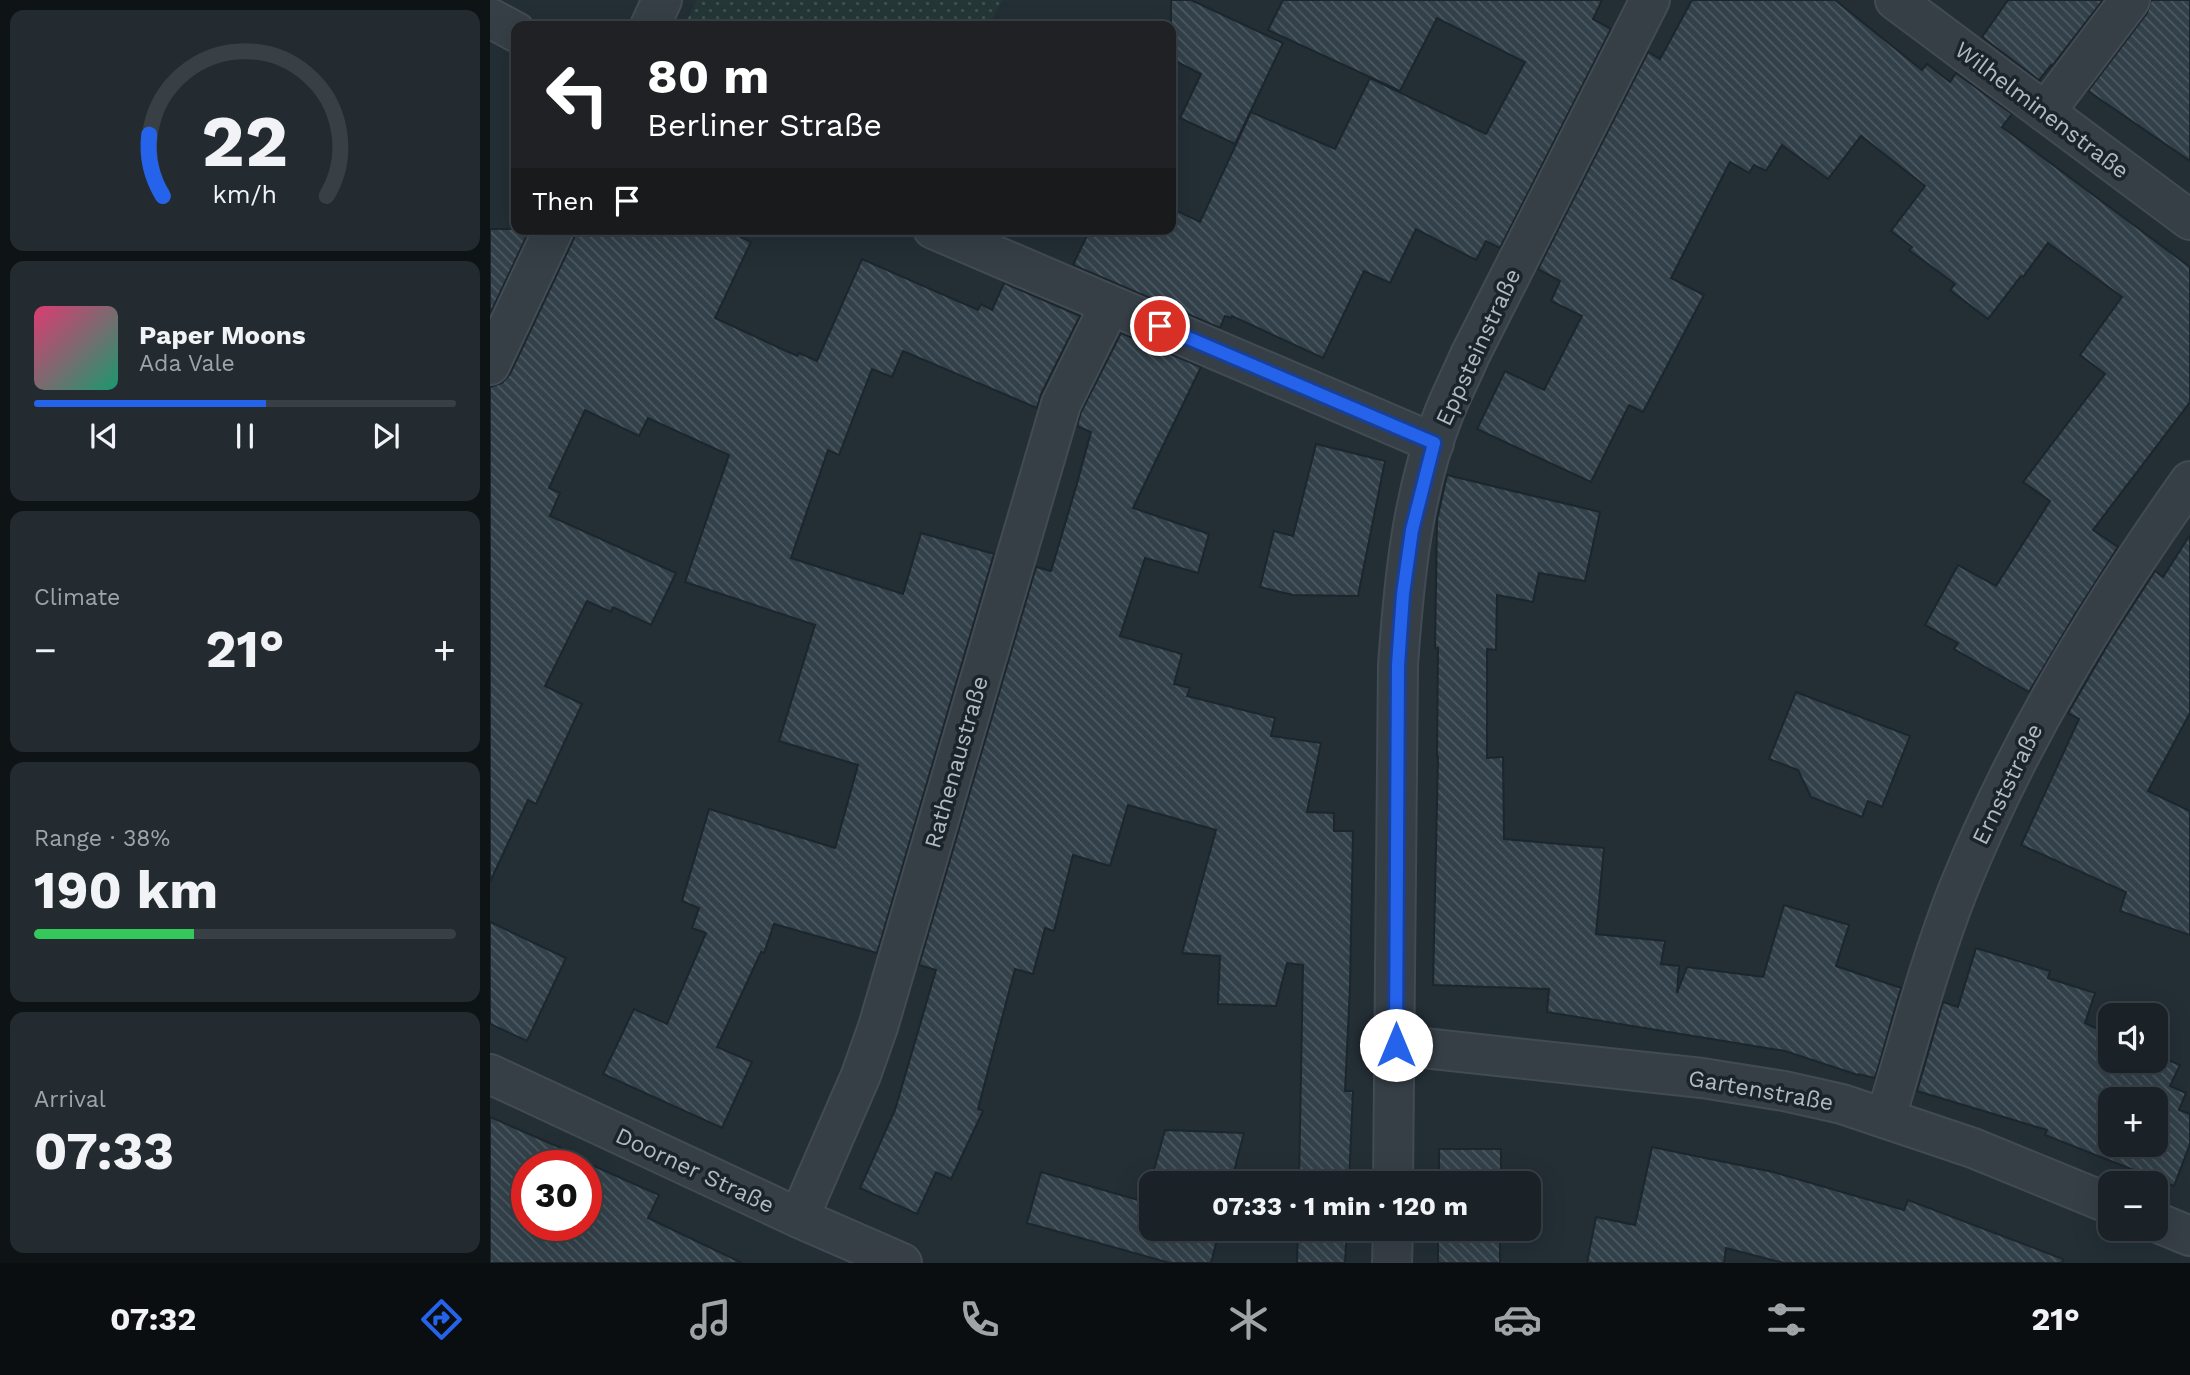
<!DOCTYPE html>
<meta charset="utf-8">
<style>
:root{--surface:#1a2228;--page:#232a30;--text:#f1f3f6;--muted:#9fa4a8;--line:#383f45;--accent:#2563eb}
body{margin:0;font-family:"Work Sans",sans-serif;background:var(--page);color:var(--text);height:100vh;display:flex;flex-direction:column;font-size:26px;white-space:nowrap}
*{box-sizing:border-box;margin:0}
p{font-size:23px;color:var(--muted)}
.icon{flex:none;width:38px;height:38px;fill:none;stroke:currentColor;stroke-width:2;stroke-linecap:round;stroke-linejoin:round}
.map{position:relative;flex:1;overflow:hidden}
.panel{display:flex;flex-direction:column;gap:10px;padding:10px;background:#0e1316;width:490px}
.panel>*{flex:none}
.hud{position:absolute;left:21px;top:21px;width:665px;height:214px;border-radius:14px;box-shadow:0 7px 28px #0002,0 0 0 2px var(--line);background:#202124;color:#fff;overflow:hidden}
.tools{position:absolute;left:1608px;top:1003px;display:grid;gap:14px}
.tools a{display:grid;place-items:center;width:70px;height:70px;border-radius:14px;background:var(--surface);box-shadow:0 7px 28px #0002,0 0 0 2px var(--line);font-size:35px}
.speed{position:absolute;left:21px;top:1150px;display:flex;gap:14px;font-size:35px;font-weight:700;text-align:center}
.speed>*{display:grid;place-content:center;width:91px;height:91px;border-radius:50%;background:var(--surface);box-shadow:0 7px 28px #0002,0 0 0 2px var(--line);line-height:1}
.speed .limit{border:10px solid #d22;background:#fff;color:#111}
.pin{position:absolute;display:grid;place-items:center;width:60px;height:60px;color:#fff;margin:-30px;border:4px solid #fff;border-radius:50%;box-shadow:0 2px 7px #0007}
.me{position:absolute;width:77px;margin:-38px;rotate:0deg;stroke-linejoin:round;filter:drop-shadow(0 0 5px #0008)}
.turn{display:flex;align-items:center;gap:24px;height:147px;padding:0 21px;font-size:32px}
.turn .icon{width:91px;height:91px;stroke-width:2.5}
.turn b{display:block;font-size:49px;line-height:60px}
.then{display:flex;align-items:center;height:66px;padding:0 21px;background:#0003;gap:14px;font-size:26px}
.big{font-size:52px;font-weight:700;line-height:1.1}
.panel .card{flex:1;display:flex;flex-direction:column;justify-content:center;gap:10px;min-width:0;padding:0 24px;border-radius:14px;background:var(--page)}
.panel .dial{align-items:center;gap:0}
.dial svg{height:182px;overflow:visible;fill:none;stroke:var(--line);stroke-width:7;stroke-linecap:round;text-anchor:middle}
.dial text{fill:var(--text);stroke:none}
.song{display:flex;align-items:center;gap:21px}
.cover{width:84px;height:84px;border-radius:10px;background:linear-gradient(135deg,hsl(340 70% 55%),hsl(160 70% 35%))}
.played{height:7px;border-radius:4px;background:linear-gradient(90deg,var(--accent) 55%,var(--line) 55%)}
.keys{display:flex;justify-content:space-around;direction:ltr}
.heat{display:flex;justify-content:space-between;align-items:center;font-size:38px;direction:ltr}
.charge{height:10px;border-radius:5px;background:linear-gradient(90deg,#34c759 38%,var(--line) 0)}
.trip{position:absolute;left:649px;top:1171px;width:402px;height:70px;border-radius:14px;background:var(--surface);box-shadow:0 7px 28px #0002,0 0 0 2px var(--line);font-weight:700;line-height:70px;text-align:center}
.tabs{display:flex;height:112px;justify-content:space-around;align-items:center;background:#0a0e10;color:var(--muted)}
.tabs .icon{width:49px;height:49px}
.tabs .on{color:var(--accent)}
.tabs b{font-size:32px;color:var(--text)}
main{display:flex;flex:1;min-height:0}
.map>svg:first-child{display:block}
</style>
<main>
<section class="panel">
<div class="card dial"><svg viewBox="0 0 100 80">
<path d="M14 69A42 42 0 1 1 86 69"/>
<path d="M14 69A42 42 0 0 1 8 42" stroke="#2563eb"/>
<text x="50" y="56" font-size="32" font-weight="700">22</text>
<text x="50" y="72" font-size="11">km/h</text>
</svg></div>
<div class="card">
<div class="song"><i class="cover"></i><div><b>Paper Moons</b><p>Ada Vale</p></div></div>
<div class="played"></div>
<div class="keys"><svg class="icon" aria-label="previous" viewBox="0 0 24 24"><path d="M18 5L8 12l10 7zM5 5v14"/></svg><svg class="icon" aria-label="pause" viewBox="0 0 24 24"><path d="M8 5v14M16 5v14"/></svg><svg class="icon" aria-label="next" viewBox="0 0 24 24"><path d="M6 5l10 7-10 7zM19 5v14"/></svg></div>
</div>
<div class="card"><p>Climate</p>
<div class="heat"><a>−</a><b class="big">21°</b><a>+</a></div>
</div>
<div class="card"><p>Range · 38%</p><b class="big">190 km</b><div class="charge"></div></div>
<div class="card"><p>Arrival</p><b class="big">07:33</b></div>
</section>
<div class="map">
<svg width="1700" height="1263" viewBox="0 0 1700 1263">
<defs>
<pattern id="park-dots" width="8" height="8" patternUnits="userSpaceOnUse" patternTransform="scale(1.75)"><rect width="8" height="8" fill="#243736"/><path d="M2 2h.1M6 6h.1" fill="none" stroke="#415251" stroke-width="1.8" stroke-linecap="round"/></pattern>
<pattern id="building-back-hatch" width="6" height="6" patternUnits="userSpaceOnUse" patternTransform="scale(1.75)"><rect width="6" height="6" fill="#324049"/><path d="M-1 5l2 2M0 0l6 6M5-1l2 2" fill="none" stroke="#4d5a62"/></pattern>
</defs>
<rect width="100%" height="100%" fill="#232e35"/>
<path fill="url(#park-dots)" d="M207,0h305l-13,26h-305z"/>
<g fill="url(#building-back-hatch)" stroke="#1d262d" stroke-width="2" fill-rule="evenodd">
<path d="M681,0h20l92,43 -48,101 -55,-26 21,-44 -30,-15z"/>
<path d="M793,0h319l-9,19 18,10 -111,219 -14,-7 -10,19 -60,-31 -26,54 -26,-12 -41,87 -91,-42 -1,2 -6,-2 -5,12 -147,-63 17,-36h81v-21l29,14 51,-110 84,37 35,-71 116,56 39,-72 -88,-44 -37,73 -132,-61z"/>
<path d="M1202,0h143l87,70 5,-6 23,18 6,-9 56,41 -10,13 188,140v135l-97,128 25,17 -44,69 -45,76 -75,-43 4,-6 -33,-18 33,-60 38,21 54,-85 -27,-19 82,-108 -25,-19 42,-58 -74,-54 -25,34 -2,-1 -33,43 -38,-29 5,-6 -46,-34 3,-3 -21,-16 34,-45 -64,-50 -33,43 -46,-34 -16,26 -12,-6 -5,8 -19,-11 -59,116 33,17 -61,117 -14,-7 -38,77 -114,-53 28,-58 39,19 38,-74 -31,-15 9,-20 -22,-12 110,-217 12,7z"/>
<path d="M1518,0h95l-51,66 -1,-1 -12,15 -57,-43z"/>
<path d="M1661,0h39v161l-102,-70 59,-78z"/>
<path d="M0,229h40l-40,85z"/>
<path d="M86,229h149l26,13 -36,76 82,38 2,-3 18,8 45,-102 116,51 3,-6 11,6 12,-27 76,33 -39,78 -4,14 -134,-57 -11,26 -20,-8 -33,86 -11,-5 -37,108 112,36 18,-61 73,21 -117,399 -103,-29 -10,29 -3,-1 -44,95 35,15 -30,66 -119,-54 31,-65 33,15 39,-91 -14,-5 7,-20 -17,-7 27,-92 126,39 23,-83 -79,-24 36,-116 -130,-43 44,-127 -81,-37 -9,18 -54,-26 -36,78 11,5 -10,23 126,57 -25,52 -38,-18 -2,5 -24,-11 -42,85 37,18 -46,100 -8,-4 -38,82v-495l12,-4 8,-9 64,-136z"/>
<path d="M631,333l80,34 -68,141 76,26 -11,39 -53,-15 -25,78 62,18 -8,30 16,4 -3,8 88,22 -4,18 50,7 -14,69 27,1v18h19l-3,156 -5,104h8l-4,92h-50l4,-218 -16,-2 -11,43 -58,-2 2,-48 -38,-3 34,-123 -88,-25 -18,61 -37,-11 -19,76 -9,-3 -12,46 -18,-5 -37,140 5,2 -32,68 -15,-7 -19,42 -57,-26 35,-78 41,-140 -17,-5 117,-398 15,4 25,-84 15,-55 -14,-6 4,-14z"/>
<path d="M826,444l69,17 -27,135 -65,-1 -33,-8 14,-56 19,5z"/>
<path d="M957,475l153,37 -15,69 -46,-8 -6,29 -36,-7 -1,55 -9,-1v109l16,-1 1,82 100,9 -8,86 69,7 -4,23 18,2 -2,27 10,-26 76,10 21,-72 65,20 -13,41 65,22 -26,90 -16,-4 -1,1 -73,-24 -238,-39 2,-23 -116,-4 5,-228h-1l1,-109h-3l2,-128z"/>
<path d="M1700,535v178l-42,78 42,20v124l-70,-24 6,-19 -105,-47 58,-126 -11,-6 43,-74 44,-68 8,6z"/>
<path d="M1306,692l114,44 -28,71 -14,-6 -6,16 -51,-20 -13,-27 -29,-11z"/>
<path d="M0,922l76,36 -39,83 -37,-17z"/>
<path d="M1486,948l74,23 -2,7 47,15 -10,30 25,12v25h46v-5l24,10 -10,21 16,7 -7,17 11,4v30l-16,42 -129,-51 2,-5 -130,-39 26,-89 15,5zM1620,1099h46v45h-46z"/>
<path d="M0,1117l71,31 -1,3 99,44 -11,23 94,45h-252zM37,1166h59v59h-59z"/>
<path d="M675,1130l79,3 -13,50h-79v45h68l-9,35h-41l-143,-40 14,-51 104,30z"/>
<path d="M1162,1147l121,25 131,38 4,-10 155,59 -1,4h-278l-58,-15 -2,15h-137l9,-46 39,8z"/>
<rect x="949" y="1149" width="62" height="34"/>
<path d="M808,1228h49l-2,35h-48z"/>
<rect x="948" y="1228" width="62" height="35"/>
</g>
<g fill="none" stroke-linecap="round" stroke-linejoin="round">
<defs>
<g id="street">
<path d="M1405,0l295,220"/>
<path d="M0,18l26,14"/>
<path d="M160,26l12,-26"/>
<path d="M1555,112l85,-112"/>
<path d="M443,229l501,214"/>
<path d="M0,365l64,-136"/>
<path d="M906,1045l306,33 82,13 58,13 131,44 137,56"/>
<path d="M0,1074l309,144 103,45"/>
<path d="M1396,1117c23,-76 43,-153 72,-227 59,-147 141,-281 232,-409"/>
<path d="M903,1183l5,-518c6,-85 14,-172 46,-252 8,-20 18,-39 26,-58l180,-355"/>
<path d="M309,1218l62,-143 17,-48 183,-623 49,-99"/>
<path d="M1666,1222l34,14"/>
<path d="M902,1263l1,-35"/>
</g>
</defs>
<use href="#street" stroke="#424b53" stroke-width="42"/>
<use href="#street" stroke="#363f46" stroke-width="38"/>
</g>
<g fill="none" stroke-linecap="round" stroke-linejoin="round">
<defs>
<path id="route" d="M670,326l274,117 -22,87 -9,64 -5,71 -2,380"/>
</defs>
<use href="#route" stroke="#184099" stroke-width="18"/>
<use href="#route" stroke="#2563eb" stroke-width="12"/>
</g>
<g text-anchor="middle" stroke-width="7" stroke-linejoin="round" paint-order="stroke">
<g font-size="23" fill="#b0bac3" stroke="#1b242b">
<text transform="translate(1552 110) rotate(37)" y="8">Wilhelminenstraße</text>
<text transform="translate(988 347) rotate(-65)" y="8">Eppsteinstraße</text>
<text transform="translate(466 762) rotate(-74)" y="8">Rathenaustraße</text>
<text transform="translate(1517 784) rotate(-64)" y="8">Ernststraße</text>
<text transform="translate(1271 1090) rotate(10)" y="8">Gartenstraße</text>
<text transform="translate(205 1170) rotate(25)" y="8">Doorner Straße</text>
</g>
</g>
</svg>
<div class="tools">
<a><svg class="icon" aria-label="sound" viewBox="0 0 24 24"><path d="M4 9h4l5-4v14l-5-4H4zM17 9q2 3 0 6"/></svg></a>
<a>+</a>
<a>−</a>
</div>
<div class="speed"><div class="limit">30</div></div>
<div class="pin" style="left:670px;top:326px;background:#d93025"><svg class="icon" aria-label="arrive" viewBox="0 0 24 24"><path d="M6 21V4h12l-3 4 3 4H6"/></svg></div>
<svg class="me" style="left:906px;top:1045px" viewBox="-20 -20 40 40"><circle r="19" fill="#fff"/><path d="M0-13L10 11 0 6-10 11z" fill="#2563eb"/></svg>
<div class="trip">07:33 · 1 min · 120 m</div>
<div class="hud">
<div class="turn"><svg class="icon" aria-label="left" viewBox="0 0 24 24"><path d="M17 20v-9H6M10 6l-5 5 5 5"/></svg><div><b>80 m</b>Berliner Straße</div></div>
<div class="then">Then<svg class="icon" aria-label="arrive" viewBox="0 0 24 24"><path d="M6 21V4h12l-3 4 3 4H6"/></svg></div>
</div>
</div>
</main>
<nav class="tabs">
<b>07:32</b>
<svg class="icon on" aria-label="directions" viewBox="0 0 24 24"><path d="M12 3l9 9-9 9-9-9zM9 14v-3h6M13 9l2 2-2 2"/></svg>
<svg class="icon" aria-label="music" viewBox="0 0 24 24"><path d="M9 18V5l10-2v13"/><circle cx="6" cy="18" r="3"/><circle cx="16" cy="16" r="3"/></svg>
<svg class="icon" aria-label="phone" viewBox="0 0 24 24"><path d="M5 4h4l2 5-3 2q2 4 5 5l2-3 5 2v4C11 20 4 13 5 4z"/></svg>
<svg class="icon" aria-label="climate" viewBox="0 0 24 24"><path d="M12 3v18M4 7l16 10M4 17L20 7"/></svg>
<svg class="icon" aria-label="car" viewBox="0 0 24 24"><path d="M5 17H2v-5l4-1 3-4h7l3 4 3 1v5h-3M9 17h6M6 11h13"/><circle cx="7" cy="17" r="2"/><circle cx="17" cy="17" r="2"/></svg>
<svg class="icon" aria-label="filters" viewBox="0 0 24 24"><path d="M4 7h16M4 17h16"/><circle cx="9" cy="7" r="2"/><circle cx="15" cy="17" r="2"/></svg>
<b>21°</b>
</nav>
